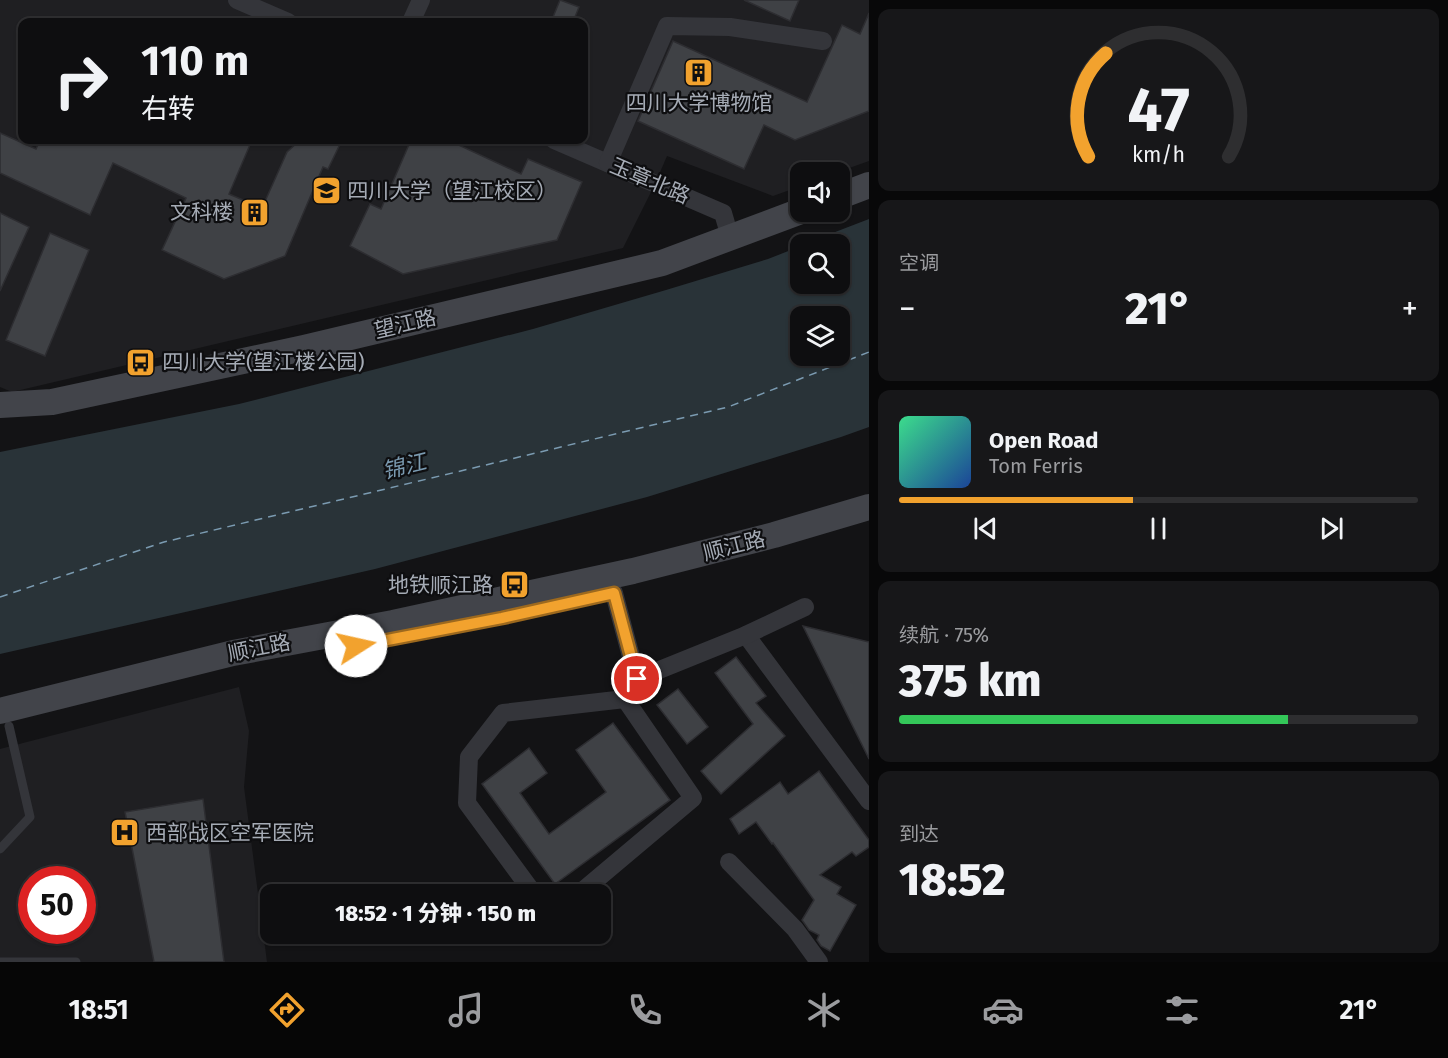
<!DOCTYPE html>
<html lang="zh">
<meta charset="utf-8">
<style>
:root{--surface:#0e0e10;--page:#171719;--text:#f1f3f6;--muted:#9b9c9f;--line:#2e2e30;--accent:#f2a22e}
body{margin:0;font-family:"Fira Sans","Noto Sans SC",sans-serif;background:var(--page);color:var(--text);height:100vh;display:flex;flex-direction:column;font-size:22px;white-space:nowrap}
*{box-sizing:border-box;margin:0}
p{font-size:20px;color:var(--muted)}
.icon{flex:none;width:33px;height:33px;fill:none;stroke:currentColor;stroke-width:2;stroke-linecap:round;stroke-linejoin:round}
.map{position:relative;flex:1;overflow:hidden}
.panel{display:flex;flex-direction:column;gap:9px;padding:9px;background:#080809;width:579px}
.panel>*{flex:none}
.banner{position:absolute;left:18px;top:18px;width:570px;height:126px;border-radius:12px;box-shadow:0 2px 4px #0004,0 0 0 2px var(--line);background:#0e0e10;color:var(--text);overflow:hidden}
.tools{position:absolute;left:790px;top:162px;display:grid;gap:12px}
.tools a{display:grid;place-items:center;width:60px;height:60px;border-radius:12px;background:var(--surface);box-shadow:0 2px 4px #0004,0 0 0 2px var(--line);font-size:30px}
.speed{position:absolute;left:18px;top:866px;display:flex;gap:12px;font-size:30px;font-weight:700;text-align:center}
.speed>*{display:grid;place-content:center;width:78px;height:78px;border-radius:50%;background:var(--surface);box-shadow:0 2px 4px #0004,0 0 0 2px var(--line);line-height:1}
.speed .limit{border:9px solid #d22;background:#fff;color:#111}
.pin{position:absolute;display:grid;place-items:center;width:51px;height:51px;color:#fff;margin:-26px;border:3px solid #fff;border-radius:50%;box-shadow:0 2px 6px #0007}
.me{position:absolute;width:66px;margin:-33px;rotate:80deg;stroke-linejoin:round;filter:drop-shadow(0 0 4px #0008)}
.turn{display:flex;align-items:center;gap:21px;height:126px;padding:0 24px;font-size:27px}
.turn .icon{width:78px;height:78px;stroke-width:2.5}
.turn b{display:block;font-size:42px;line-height:51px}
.big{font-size:45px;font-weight:800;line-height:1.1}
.panel .card{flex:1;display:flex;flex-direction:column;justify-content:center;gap:9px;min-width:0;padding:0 21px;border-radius:12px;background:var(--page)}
.panel .dial{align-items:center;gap:0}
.dial svg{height:156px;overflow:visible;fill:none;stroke:var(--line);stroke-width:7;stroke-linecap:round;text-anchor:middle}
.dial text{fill:var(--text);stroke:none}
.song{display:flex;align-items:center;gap:18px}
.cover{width:72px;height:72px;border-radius:9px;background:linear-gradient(135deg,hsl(150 70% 55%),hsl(220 70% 35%))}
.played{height:6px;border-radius:3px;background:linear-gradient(90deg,var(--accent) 45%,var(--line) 45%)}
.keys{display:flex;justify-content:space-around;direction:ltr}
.heat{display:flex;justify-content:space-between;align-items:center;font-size:33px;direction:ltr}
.charge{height:9px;border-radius:4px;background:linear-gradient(90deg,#34c759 75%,var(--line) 0)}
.trip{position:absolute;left:260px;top:884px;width:351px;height:60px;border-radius:12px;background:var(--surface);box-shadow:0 2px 4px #0004,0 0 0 2px var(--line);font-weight:800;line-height:60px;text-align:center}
.dock{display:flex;height:96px;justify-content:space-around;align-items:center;background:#060606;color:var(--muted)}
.dock .icon{width:42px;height:42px}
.dock .current{color:var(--accent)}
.dock b{font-size:27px;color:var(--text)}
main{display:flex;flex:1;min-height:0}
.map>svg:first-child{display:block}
</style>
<main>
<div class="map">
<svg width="869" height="962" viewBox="0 0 869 962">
<rect width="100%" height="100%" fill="#131315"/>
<g fill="#1f1f22" fill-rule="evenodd">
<path d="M0,0h869v161l-31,11h-37v14l-28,10 -106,-40 -12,28 -32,64 -611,144 -12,-5zM22,22h562v118h-562z"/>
<path d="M239,687l10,44 -5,56 23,175h-267v-213zM32,879h50v51h-50z"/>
</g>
<path fill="#293338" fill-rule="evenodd" d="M869,219v208l-28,10 -194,60 -272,72 -375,85v-202l239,-48 294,-75 133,-39 102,-31 33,-13v38h39v-40h-36zM801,316h39v40h-39z"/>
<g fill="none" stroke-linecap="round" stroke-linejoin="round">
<path stroke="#7b9bb1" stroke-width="1.5" stroke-dasharray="8 6" stroke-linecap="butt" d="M0,597l164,-55 564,-135 141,-55"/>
</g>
<g fill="#3f4145" stroke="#2d2d31" stroke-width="1.5">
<path d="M560,0l19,7 -6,15h-22z"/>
<path d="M744,0h55l-9,21z"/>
<path d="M869,13v98l-74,29 -31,-15 -20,44 -106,-48 35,-80 134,61 35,-77 18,9z"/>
<path d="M0,133l36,16 4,-9h212l-23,54 33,14 25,-56 13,-12h42l-14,29 -5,-2 -38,89 -61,23 -62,-29 24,-52 -73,-35 -23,52 -90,-42z"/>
<path d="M411,140h37l73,34 7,-15 54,23 -25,58 -154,34 -53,-28 20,-42 11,5z"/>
<path d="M0,213l29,14 -29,64z"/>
<path d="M50,233l39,17 -44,106 -39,-16z"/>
<path d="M803,626l66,16v117z"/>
<path d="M736,657l30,39 -10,7 29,33 -64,58 -20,-23 52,-47 -38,-51z"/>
<path d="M678,689l30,38 -21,17 -30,-39z"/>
<path d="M613,723l57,77 -115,84 -73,-100 47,-36 18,25 -27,20 29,41 57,-42 -30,-42z"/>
<path d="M819,771l50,69v7l-13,9 -4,-4 -32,23 21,12 -4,7 19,11 -26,46 -9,-5 -4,-6 2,-5 -10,-5 -7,-10 12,-20 -41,-57 -1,1 -16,-22 -17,12 -9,-15 50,-37 8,12z"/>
<path d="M203,799l21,163h-70l-29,-150z"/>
</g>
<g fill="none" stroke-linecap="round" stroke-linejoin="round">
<g stroke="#34353a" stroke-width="9">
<path d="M0,849l30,-32 -21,-91"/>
<path d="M0,962h76"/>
</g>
<g stroke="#34353a" stroke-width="18">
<path d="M237,0l51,22"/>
<path d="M411,22l10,-22"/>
<path d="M554,140l169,73 7,24"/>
<path d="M608,163l59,-137 63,1 93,14"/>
<path d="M614,593l23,86 -6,9"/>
<path d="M746,635l123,166"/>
<path d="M637,679l109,-44 59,-28"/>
<path d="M729,862l66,67 24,33"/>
<path d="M534,894l-67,-91 2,-46 34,-44 122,-14"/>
<path d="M579,894l114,-96 -68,-99"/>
</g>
<g stroke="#42444a" stroke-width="26">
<path d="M840,196l29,-11"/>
<path d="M0,405l52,-3 252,-54 358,-85 139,-52"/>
<path d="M0,711l233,-58 160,-30 240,-52 141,-36 95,-28"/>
</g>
</g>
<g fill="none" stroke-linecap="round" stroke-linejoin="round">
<defs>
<path id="route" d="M356,646l146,-28 112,-25 23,86"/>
</defs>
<use href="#route" stroke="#9d691e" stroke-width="15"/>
<use href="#route" stroke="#f2a22e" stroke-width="10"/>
</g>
<defs>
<symbol id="building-square" viewBox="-11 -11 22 22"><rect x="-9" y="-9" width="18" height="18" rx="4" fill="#f2a22e" stroke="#0e0e10"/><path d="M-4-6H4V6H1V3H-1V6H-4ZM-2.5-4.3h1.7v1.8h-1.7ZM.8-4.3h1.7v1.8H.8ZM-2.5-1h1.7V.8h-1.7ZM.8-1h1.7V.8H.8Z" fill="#111"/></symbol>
<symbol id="university-square" viewBox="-11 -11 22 22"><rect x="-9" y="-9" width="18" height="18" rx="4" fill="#f2a22e" stroke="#0e0e10"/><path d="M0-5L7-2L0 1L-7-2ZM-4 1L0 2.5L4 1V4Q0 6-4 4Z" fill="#111"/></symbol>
<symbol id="bus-square" viewBox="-11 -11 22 22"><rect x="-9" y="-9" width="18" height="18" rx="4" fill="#f2a22e" stroke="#0e0e10"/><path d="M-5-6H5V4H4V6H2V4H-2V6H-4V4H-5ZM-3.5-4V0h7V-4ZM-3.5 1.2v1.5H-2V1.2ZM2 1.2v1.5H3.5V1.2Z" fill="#111"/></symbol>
<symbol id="hospital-square" viewBox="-11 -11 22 22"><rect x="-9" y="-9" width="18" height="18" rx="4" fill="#f2a22e" stroke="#0e0e10"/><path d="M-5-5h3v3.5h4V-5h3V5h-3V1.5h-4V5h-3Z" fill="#111"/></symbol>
</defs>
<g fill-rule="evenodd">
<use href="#building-square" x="682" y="56" width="33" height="33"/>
<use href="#university-square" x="310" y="174" width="33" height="33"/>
<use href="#building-square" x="238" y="196" width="33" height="33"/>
<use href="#bus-square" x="124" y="346" width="33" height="33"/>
<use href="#bus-square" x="498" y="568" width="33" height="33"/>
<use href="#hospital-square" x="108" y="816" width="33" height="33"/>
</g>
<g text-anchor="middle" stroke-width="4.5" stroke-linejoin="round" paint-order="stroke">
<g font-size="21" fill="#a5abb5" stroke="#0e0e10" text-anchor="start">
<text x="699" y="110" text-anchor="middle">四川大学博物馆</text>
<text x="347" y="198">四川大学（望江校区）</text>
<text x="233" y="219" text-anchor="end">文科楼</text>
<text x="162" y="369">四川大学(望江楼公园)</text>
<text x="493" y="592" text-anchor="end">地铁顺江路</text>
<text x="146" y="840">西部战区空军医院</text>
</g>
<g font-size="21" fill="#a5abb5" stroke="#0e0e10">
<text transform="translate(650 181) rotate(23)" y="7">玉章北路</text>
<text transform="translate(405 324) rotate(-13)" y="7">望江路</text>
<text transform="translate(734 546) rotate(-14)" y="7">顺江路</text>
<text transform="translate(259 648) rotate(-11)" y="7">顺江路</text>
</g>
<g font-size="22" font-style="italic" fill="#7b9bb1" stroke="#0e0e10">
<text transform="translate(404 466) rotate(-14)" y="8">锦江</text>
</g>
</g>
</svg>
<div class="tools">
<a><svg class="icon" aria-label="sound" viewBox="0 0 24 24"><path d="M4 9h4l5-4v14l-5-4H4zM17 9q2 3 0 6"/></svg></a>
<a><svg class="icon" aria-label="search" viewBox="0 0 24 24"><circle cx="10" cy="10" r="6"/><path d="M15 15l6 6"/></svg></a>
<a><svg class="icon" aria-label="layers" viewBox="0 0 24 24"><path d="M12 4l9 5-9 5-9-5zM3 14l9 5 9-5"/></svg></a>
</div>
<div class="speed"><div class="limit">50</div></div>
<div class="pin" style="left:637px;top:679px;background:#d93025"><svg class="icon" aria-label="arrive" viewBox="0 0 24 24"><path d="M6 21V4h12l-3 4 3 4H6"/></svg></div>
<svg class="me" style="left:356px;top:646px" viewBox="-20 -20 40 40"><circle r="19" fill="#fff"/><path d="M0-13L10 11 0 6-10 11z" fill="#f2a22e"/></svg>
<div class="trip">18:52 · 1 分钟 · 150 m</div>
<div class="banner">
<div class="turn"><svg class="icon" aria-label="right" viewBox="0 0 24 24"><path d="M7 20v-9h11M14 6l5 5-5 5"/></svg><div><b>110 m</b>右转</div></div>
</div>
</div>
<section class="panel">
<div class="card dial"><svg viewBox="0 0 100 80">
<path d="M14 69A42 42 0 1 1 86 69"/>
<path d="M14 69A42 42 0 0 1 23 16" stroke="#f2a22e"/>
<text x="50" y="56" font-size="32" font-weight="700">47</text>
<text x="50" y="72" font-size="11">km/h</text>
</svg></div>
<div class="card"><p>空调</p>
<div class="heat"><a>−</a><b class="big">21°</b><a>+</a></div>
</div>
<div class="card">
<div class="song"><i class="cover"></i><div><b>Open Road</b><p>Tom Ferris</p></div></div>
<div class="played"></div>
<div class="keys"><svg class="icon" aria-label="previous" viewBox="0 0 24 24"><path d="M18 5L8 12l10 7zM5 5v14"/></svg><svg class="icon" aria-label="pause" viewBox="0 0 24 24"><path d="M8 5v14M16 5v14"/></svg><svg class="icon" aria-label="next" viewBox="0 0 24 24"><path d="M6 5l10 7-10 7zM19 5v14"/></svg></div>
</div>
<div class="card"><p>续航 · 75%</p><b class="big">375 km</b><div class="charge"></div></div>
<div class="card"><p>到达</p><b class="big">18:52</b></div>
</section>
</main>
<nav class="dock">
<b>18:51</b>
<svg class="icon current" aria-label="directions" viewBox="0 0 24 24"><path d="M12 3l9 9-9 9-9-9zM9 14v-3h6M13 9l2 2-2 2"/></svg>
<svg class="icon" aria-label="music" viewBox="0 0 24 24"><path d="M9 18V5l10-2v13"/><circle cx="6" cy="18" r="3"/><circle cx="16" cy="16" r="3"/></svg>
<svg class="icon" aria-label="phone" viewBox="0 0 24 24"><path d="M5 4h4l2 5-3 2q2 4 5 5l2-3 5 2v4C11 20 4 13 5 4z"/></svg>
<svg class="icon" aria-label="climate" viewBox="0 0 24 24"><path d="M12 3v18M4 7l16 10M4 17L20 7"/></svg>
<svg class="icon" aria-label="car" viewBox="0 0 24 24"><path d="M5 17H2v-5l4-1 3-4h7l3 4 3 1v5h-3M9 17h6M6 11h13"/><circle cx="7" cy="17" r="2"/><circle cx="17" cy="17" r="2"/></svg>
<svg class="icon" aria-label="filters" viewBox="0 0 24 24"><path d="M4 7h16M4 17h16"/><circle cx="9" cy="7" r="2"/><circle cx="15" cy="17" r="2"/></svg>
<b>21°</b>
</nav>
